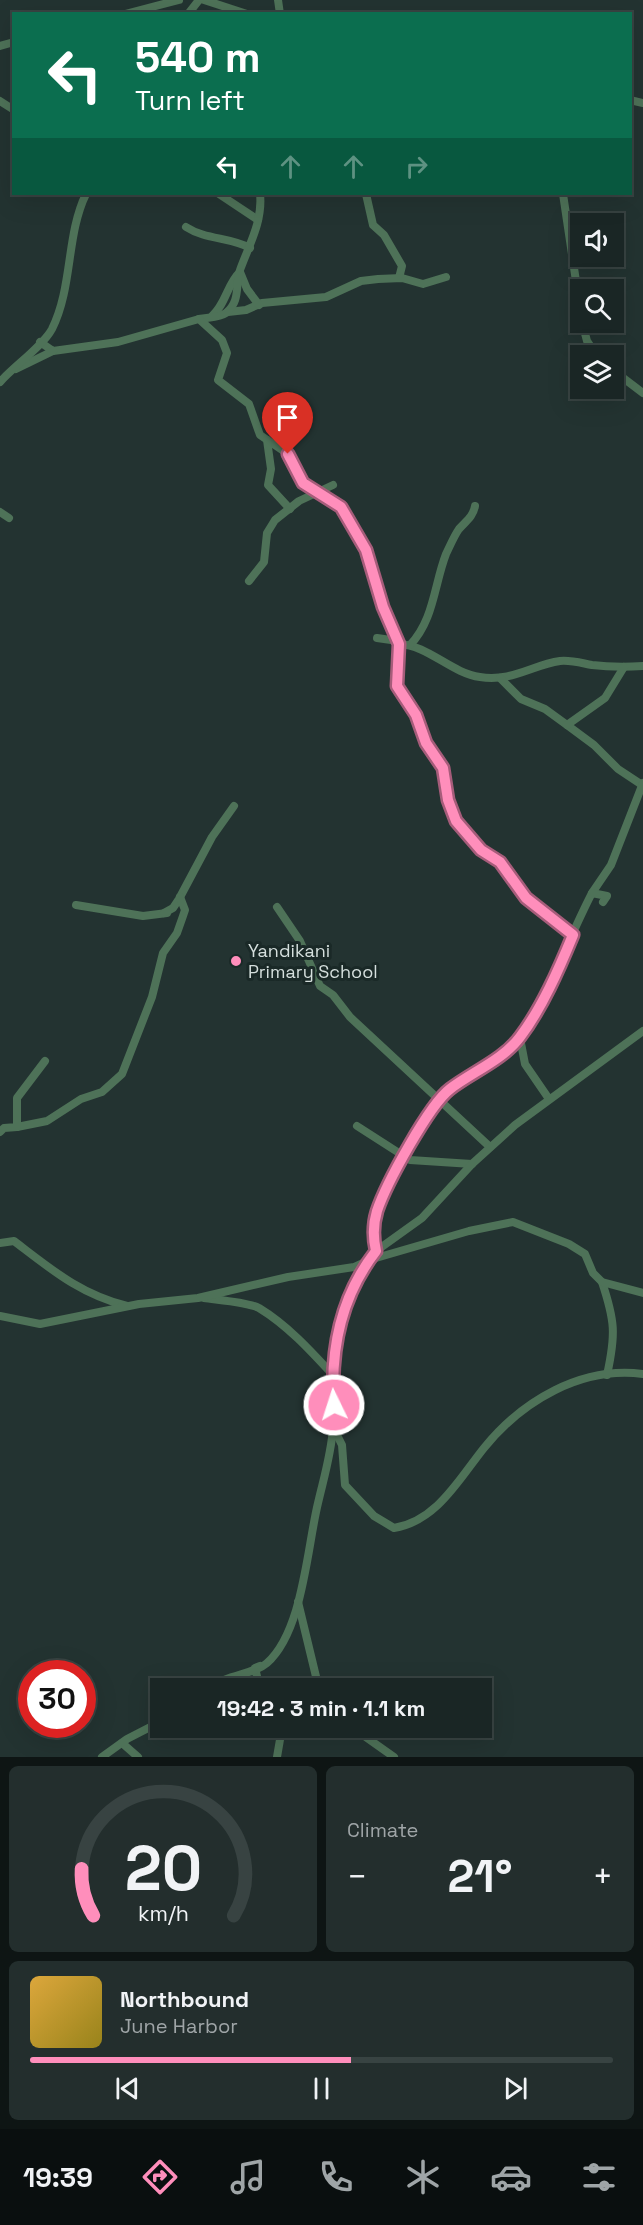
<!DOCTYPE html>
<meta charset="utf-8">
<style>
:root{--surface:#1a2625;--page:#232e2d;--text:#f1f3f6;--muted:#9fa5a7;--line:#384342;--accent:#ff8ebb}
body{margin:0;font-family:"Space Grotesk",sans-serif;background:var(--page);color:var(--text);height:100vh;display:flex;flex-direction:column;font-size:22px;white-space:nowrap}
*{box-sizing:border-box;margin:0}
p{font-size:20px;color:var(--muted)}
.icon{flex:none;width:33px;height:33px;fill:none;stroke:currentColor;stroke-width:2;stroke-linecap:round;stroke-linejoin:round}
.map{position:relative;height:1757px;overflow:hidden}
.panel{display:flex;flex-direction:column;gap:9px;padding:9px;background:#0e1514;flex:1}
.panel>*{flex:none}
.top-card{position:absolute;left:12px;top:12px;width:620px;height:183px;border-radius:0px;box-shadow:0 6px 24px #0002,0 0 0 2px var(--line);background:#0b6e4f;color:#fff;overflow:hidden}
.buttons{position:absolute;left:570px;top:213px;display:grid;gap:12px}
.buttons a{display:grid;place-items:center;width:54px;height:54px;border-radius:0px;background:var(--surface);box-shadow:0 6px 24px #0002,0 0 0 2px var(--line);font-size:30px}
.speed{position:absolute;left:18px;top:1660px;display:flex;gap:12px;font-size:30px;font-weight:700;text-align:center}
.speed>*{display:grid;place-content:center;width:78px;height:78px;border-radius:50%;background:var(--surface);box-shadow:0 6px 24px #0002,0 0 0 2px var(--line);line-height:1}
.speed .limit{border:9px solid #d22;background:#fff;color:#111}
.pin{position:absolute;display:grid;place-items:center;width:51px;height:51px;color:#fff;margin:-62px -26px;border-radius:50% 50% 50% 0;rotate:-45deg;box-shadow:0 0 6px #0007}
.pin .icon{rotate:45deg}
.me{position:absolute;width:66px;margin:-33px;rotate:356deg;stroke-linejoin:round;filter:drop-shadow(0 0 4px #0008)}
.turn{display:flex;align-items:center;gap:21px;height:126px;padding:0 24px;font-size:27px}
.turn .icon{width:78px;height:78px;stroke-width:2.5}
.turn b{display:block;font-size:42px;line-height:51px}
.lanes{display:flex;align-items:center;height:57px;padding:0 24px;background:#0003;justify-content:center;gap:30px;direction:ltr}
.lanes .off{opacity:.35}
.big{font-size:45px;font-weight:600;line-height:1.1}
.panel .card{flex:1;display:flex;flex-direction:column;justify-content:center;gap:9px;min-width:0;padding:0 21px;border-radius:9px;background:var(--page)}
.panel .dial{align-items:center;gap:0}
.dial svg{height:156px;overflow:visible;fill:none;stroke:var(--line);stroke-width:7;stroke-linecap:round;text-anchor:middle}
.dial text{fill:var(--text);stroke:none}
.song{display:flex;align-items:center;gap:18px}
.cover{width:72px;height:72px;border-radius:9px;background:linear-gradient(135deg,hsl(40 70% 55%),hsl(50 70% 35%))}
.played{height:6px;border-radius:3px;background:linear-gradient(90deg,var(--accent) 55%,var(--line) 55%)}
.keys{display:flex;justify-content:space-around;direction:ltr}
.heat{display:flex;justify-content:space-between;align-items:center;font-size:33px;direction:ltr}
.panel .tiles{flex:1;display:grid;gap:9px;grid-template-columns:1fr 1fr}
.card:last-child{grid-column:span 2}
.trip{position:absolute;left:150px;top:1678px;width:342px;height:60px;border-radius:0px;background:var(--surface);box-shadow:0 6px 24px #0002,0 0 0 2px var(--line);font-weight:600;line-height:60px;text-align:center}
.menu{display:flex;height:96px;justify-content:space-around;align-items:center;background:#0a0f0f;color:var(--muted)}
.menu .icon{width:42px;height:42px}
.menu .on{color:var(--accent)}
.menu b{font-size:27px;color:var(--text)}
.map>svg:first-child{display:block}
</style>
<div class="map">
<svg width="643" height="1757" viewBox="0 0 643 1757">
<rect width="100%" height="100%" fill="#233331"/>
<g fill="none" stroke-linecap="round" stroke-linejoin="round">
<g stroke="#4e7258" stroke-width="8">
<path d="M204,0l43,14"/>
<path d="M278,0l2,14"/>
<path d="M125,14l54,-14"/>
<path d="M188,14l11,-14"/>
<path d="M0,46l14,-4"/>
<path d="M630,100l13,3"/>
<path d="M0,101l14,9"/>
<path d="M219,194l39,26"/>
<path d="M366,194l7,31 11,10 18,31 -3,12"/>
<path d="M563,194l17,114"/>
<path d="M186,227c20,13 44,10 64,21"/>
<path d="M228,312l18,-2 16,-7 64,-6 35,-16 17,-2 24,-1 21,6 23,-7"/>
<path d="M212,316c14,-12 15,-32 28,-44l7,17 12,16"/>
<path d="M199,319c9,-2 20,-1 27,-6 15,-12 9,-28 14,-43 9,-25 23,-49 20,-76"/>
<path d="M582,322l5,19 10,15"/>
<path d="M40,342l13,9 65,-9 81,-23 23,21 5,13 -9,27 31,24 11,31 28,19 15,29 38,24 25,44 17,56 16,37 -2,42 18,29 11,28 17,25 5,32 8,21 25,29 19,13 26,35 47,37"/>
<path d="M16,369l37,-18"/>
<path d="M614,371l29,22"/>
<path d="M0,382c14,-16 43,-36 52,-53 21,-42 14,-94 34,-135"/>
<path d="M267,440l4,29 -3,16 22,24"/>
<path d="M0,512l9,6"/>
<path d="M249,581l15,-19 3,-29 8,-13 24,-19 34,-16"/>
<path d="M377,638l21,3"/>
<path d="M399,644c29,1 52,29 81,33 32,5 52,-12 80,-16 12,-1 21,2 32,4 17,2 34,2 51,1"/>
<path d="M410,645c24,-25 24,-60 36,-91 4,-8 8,-18 13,-25 7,-8 14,-12 16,-23"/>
<path d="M500,678l21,21 24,10 22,16 27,20 24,24 24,16"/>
<path d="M567,725l38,-27 19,-31"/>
<path d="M592,893l19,-28 32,-82"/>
<path d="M76,905l67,11 24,-3"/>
<path d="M277,907l23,34 20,45 13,9 17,22 140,130"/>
<path d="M164,913l9,-5 6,-9 33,-62 22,-31"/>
<path d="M520,1038l5,26 24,35"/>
<path d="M357,1126l53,34 62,4"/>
<path d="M17,1127l30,-6 34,-22 21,-7 20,-18 30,-77 11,-44 14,-20 6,-17 2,-6 -5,-13"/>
<path d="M0,1132l4,-4 13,-1v-29l28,-37"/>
<path d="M0,1243l14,-2c38,29 66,53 113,65"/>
<path d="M376,1251c-3,-13 -3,-27 1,-40 9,-28 50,-102 71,-121 22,-19 56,-30 73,-54 30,-45 46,-95 71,-143l15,3 -4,6"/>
<path d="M602,1282c13,39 14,52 5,93"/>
<path d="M643,1293l-41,-11 -9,-9 -8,-19 -16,-10 -56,-22 -44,9 -100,29c-21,33 -36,73 -37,113 0,17 8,38 1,54l9,18 3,40 29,31 20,12c43,-7 65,-49 90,-80 38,-47 97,-82 159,-74"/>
<path d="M204,1298c14,2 44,4 55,10 28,17 51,42 73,66"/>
<path d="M0,1316l40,8 99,-20 59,-6 90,-21 66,-10 15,-7 7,-9 46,-33 50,-54 43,-39 128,-94"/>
<path d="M298,1602l21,87"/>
<path d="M260,1666l-5,2 5,21"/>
<path d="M209,1689c17,-15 44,-14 58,-26 36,-32 40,-115 51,-160 6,-26 13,-48 15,-75"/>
<path d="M353,1728l41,29"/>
<path d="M122,1743l16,14"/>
<path d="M102,1757l25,-18 33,-17"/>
<path d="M277,1757l5,-29"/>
</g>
</g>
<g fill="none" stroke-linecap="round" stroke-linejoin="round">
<defs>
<path id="route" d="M288,454l15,29 38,24 25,43 17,57 16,37 -2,42 19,29 10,28 17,25 5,32 8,21 25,29 19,12 26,36 47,37c-14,34 -31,73 -53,102 -17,23 -48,35 -70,52 -21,16 -64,95 -73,122 -4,13 -4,27 -1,40 -35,45 -46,98 -42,154"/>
</defs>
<use href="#route" stroke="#a65c7a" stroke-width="15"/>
<use href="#route" stroke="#ff8ebb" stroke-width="10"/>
</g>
<circle fill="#ff8ebb" stroke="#1a2927" stroke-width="2" cx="236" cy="961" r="6"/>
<g text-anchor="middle" stroke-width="6" stroke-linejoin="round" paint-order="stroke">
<g font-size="18" fill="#d5dfdd" stroke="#1a2927" text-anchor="start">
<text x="248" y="957">Yandikani<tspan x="248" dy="21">Primary School</tspan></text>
</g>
</g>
</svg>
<div class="buttons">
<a><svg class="icon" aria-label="sound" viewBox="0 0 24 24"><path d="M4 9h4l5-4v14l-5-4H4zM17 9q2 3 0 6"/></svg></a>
<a><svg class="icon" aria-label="search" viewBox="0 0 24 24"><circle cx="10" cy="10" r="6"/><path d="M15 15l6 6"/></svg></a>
<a><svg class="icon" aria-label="layers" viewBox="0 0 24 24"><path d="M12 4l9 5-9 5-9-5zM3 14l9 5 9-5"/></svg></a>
</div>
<div class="speed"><div class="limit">30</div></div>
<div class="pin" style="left:288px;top:454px;background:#d93025"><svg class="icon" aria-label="arrive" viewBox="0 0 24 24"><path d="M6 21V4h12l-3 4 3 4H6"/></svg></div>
<svg class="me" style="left:334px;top:1405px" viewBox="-20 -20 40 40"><circle r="17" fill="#ff8ebb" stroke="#fff" stroke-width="3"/><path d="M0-11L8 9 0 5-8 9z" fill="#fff"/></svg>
<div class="trip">19:42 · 3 min · 1.1 km</div>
<div class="top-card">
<div class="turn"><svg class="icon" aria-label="left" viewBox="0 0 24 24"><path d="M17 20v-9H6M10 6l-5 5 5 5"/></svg><div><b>540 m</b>Turn left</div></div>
<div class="lanes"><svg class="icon" aria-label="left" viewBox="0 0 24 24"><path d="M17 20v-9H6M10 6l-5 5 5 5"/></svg><svg class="icon off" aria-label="ahead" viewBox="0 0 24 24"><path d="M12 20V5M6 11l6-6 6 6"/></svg><svg class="icon off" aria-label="ahead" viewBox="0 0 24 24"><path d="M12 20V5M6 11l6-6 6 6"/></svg><svg class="icon off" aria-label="right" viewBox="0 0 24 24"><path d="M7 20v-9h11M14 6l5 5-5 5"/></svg></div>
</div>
</div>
<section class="panel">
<div class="tiles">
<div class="card dial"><svg viewBox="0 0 100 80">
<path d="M14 69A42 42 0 1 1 86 69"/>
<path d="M14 69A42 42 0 0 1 8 45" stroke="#ff8ebb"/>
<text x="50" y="56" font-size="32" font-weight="700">20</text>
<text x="50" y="72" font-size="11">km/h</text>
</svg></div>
<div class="card"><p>Climate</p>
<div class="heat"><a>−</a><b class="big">21°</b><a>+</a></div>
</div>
<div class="card">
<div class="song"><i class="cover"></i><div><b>Northbound</b><p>June Harbor</p></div></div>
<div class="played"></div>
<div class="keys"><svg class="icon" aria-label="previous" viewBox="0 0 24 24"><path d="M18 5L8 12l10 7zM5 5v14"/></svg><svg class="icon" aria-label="pause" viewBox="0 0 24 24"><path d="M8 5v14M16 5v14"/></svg><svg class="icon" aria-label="next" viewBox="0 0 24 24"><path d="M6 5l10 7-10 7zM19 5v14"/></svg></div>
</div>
</div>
</section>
<nav class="menu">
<b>19:39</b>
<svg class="icon on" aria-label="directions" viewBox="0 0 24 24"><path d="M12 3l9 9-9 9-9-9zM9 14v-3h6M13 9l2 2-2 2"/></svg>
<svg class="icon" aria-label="music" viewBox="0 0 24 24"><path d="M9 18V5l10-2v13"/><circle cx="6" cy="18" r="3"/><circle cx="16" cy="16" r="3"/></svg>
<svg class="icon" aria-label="phone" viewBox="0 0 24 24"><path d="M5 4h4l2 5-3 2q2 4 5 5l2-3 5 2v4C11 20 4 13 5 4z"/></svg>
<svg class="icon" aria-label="climate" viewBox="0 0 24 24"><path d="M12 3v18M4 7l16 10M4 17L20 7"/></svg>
<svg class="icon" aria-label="car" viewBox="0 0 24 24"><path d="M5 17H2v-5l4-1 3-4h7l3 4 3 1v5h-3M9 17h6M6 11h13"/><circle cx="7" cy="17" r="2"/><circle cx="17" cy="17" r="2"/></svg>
<svg class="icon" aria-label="filters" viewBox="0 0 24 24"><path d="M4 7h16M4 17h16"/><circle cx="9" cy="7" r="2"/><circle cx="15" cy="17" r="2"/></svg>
</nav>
